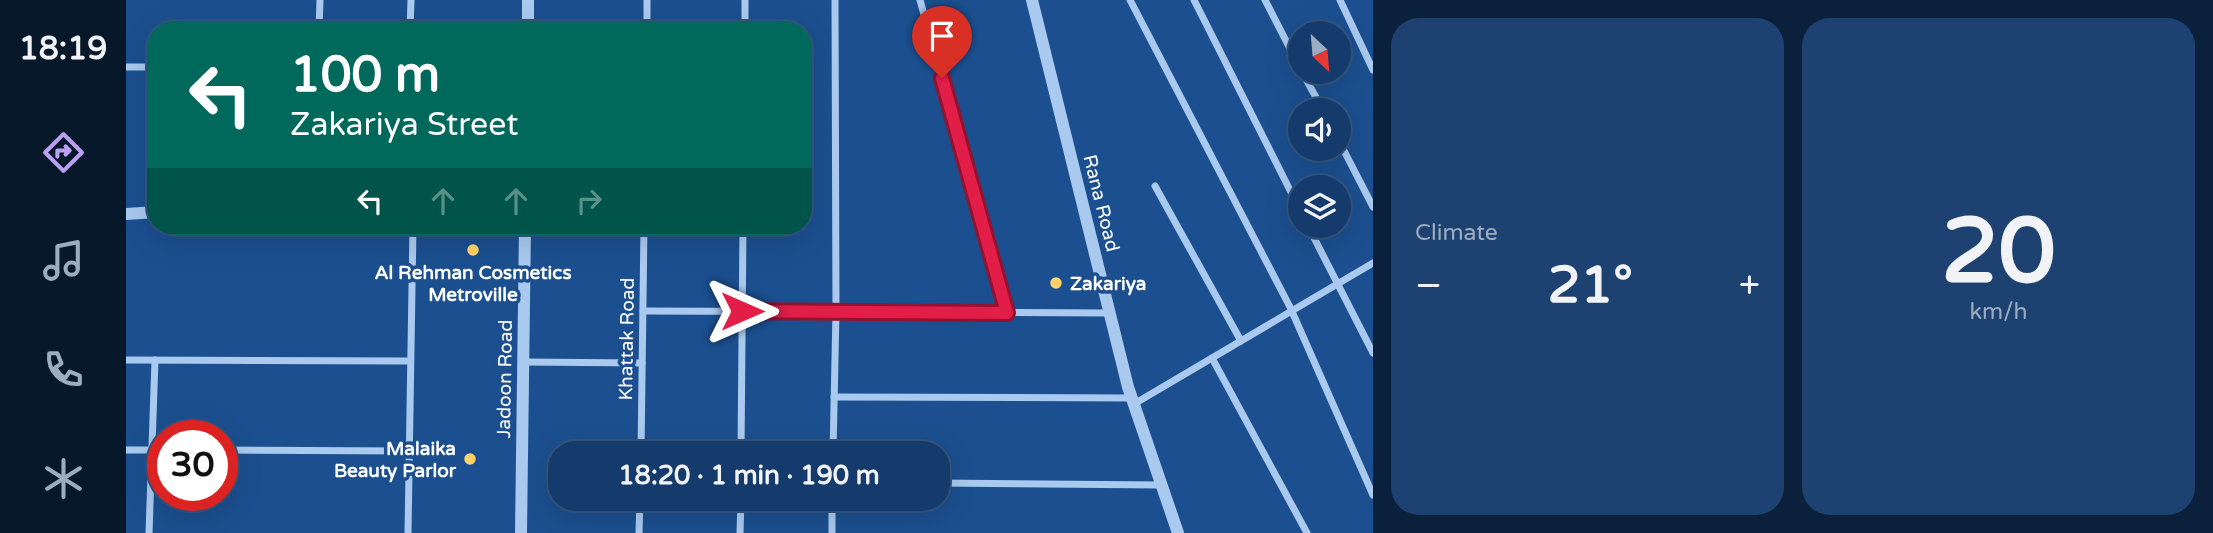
<!DOCTYPE html>
<meta charset="utf-8">
<style>
:root{--surface:#143b6b;--page:#1d4271;--text:#f1f3f6;--muted:#9dadc1;--line:#33557e;--accent:#bca0f2}
body{margin:0;font-family:"Varela Round",sans-serif;background:var(--page);color:var(--text);height:100vh;display:flex;flex-direction:column;font-size:26px;white-space:nowrap}
*{box-sizing:border-box;margin:0}
p{font-size:23px;color:var(--muted)}
.icon{flex:none;width:38px;height:38px;fill:none;stroke:currentColor;stroke-width:2;stroke-linecap:round;stroke-linejoin:round}
.map{position:relative;flex:1;overflow:hidden}
.details{display:flex;flex-direction:column;gap:18px;padding:18px;background:#0b203b;width:840px}
.details>*{flex:none}
.banner{position:absolute;left:21px;top:21px;width:665px;height:214px;border-radius:28px;box-shadow:0 7px 28px #0002,0 0 0 2px var(--line);background:#00695c;color:#fff;overflow:hidden}
.needle{width:46px;rotate:154deg}
.tools{position:absolute;left:1162px;top:21px;display:grid;gap:14px}
.tools a{display:grid;place-items:center;width:63px;height:63px;border-radius:50%;background:var(--surface);box-shadow:0 7px 28px #0002,0 0 0 2px var(--line);font-size:35px}
.speed{position:absolute;left:21px;top:420px;display:flex;gap:14px;font-size:35px;font-weight:700;text-align:center}
.speed>*{display:grid;place-content:center;width:91px;height:91px;border-radius:50%;background:var(--surface);box-shadow:0 7px 28px #0002,0 0 0 2px var(--line);line-height:1}
.speed .limit{border:10px solid #d22;background:#fff;color:#111}
.pin{position:absolute;display:grid;place-items:center;width:60px;height:60px;color:#fff;margin:-72px -30px;border-radius:50% 50% 50% 0;rotate:-45deg;box-shadow:0 0 7px #0007}
.pin .icon{rotate:45deg}
.me{position:absolute;width:77px;margin:-38px;rotate:90deg;stroke-linejoin:round;filter:drop-shadow(0 0 5px #0008)}
.turn{display:flex;align-items:center;gap:24px;height:147px;padding:0 28px;font-size:32px}
.turn .icon{width:91px;height:91px;stroke-width:2.5}
.turn b{display:block;font-size:49px;line-height:60px}
.lanes{display:flex;align-items:center;height:66px;padding:0 28px;background:#0003;justify-content:center;gap:35px;direction:ltr}
.lanes .off{opacity:.35}
.big{font-size:52px;font-weight:700;line-height:1.1}
.details .widget{flex:1;display:flex;flex-direction:column;justify-content:center;gap:10px;min-width:0;padding:0 24px;border-radius:28px;background:var(--page)}
.details .dial{align-items:center;gap:0}
.dial b{font-size:91px;line-height:1}
.heat{display:flex;justify-content:space-between;align-items:center;font-size:38px;direction:ltr}
.details .tiles{flex:1;display:grid;gap:18px;grid-template-columns:repeat(2,1fr)}
.trip{position:absolute;left:422px;top:441px;width:402px;height:70px;border-radius:28px;background:var(--surface);box-shadow:0 7px 28px #0002,0 0 0 2px var(--line);font-weight:700;line-height:70px;text-align:center}
main{display:flex;flex:1;min-height:0}
.tabs{display:flex;flex-direction:column;width:126px;justify-content:space-around;align-items:center;background:#08182b;color:var(--muted)}
.tabs .icon{width:49px;height:49px}
.tabs .selected{color:var(--accent)}
.tabs b{font-size:32px;color:var(--text)}
.map>svg:first-child{display:block}
</style>
<main>
<nav class="tabs">
<b>18:19</b>
<svg class="icon selected" aria-label="directions" viewBox="0 0 24 24"><path d="M12 3l9 9-9 9-9-9zM9 14v-3h6M13 9l2 2-2 2"/></svg>
<svg class="icon" aria-label="music" viewBox="0 0 24 24"><path d="M9 18V5l10-2v13"/><circle cx="6" cy="18" r="3"/><circle cx="16" cy="16" r="3"/></svg>
<svg class="icon" aria-label="phone" viewBox="0 0 24 24"><path d="M5 4h4l2 5-3 2q2 4 5 5l2-3 5 2v4C11 20 4 13 5 4z"/></svg>
<svg class="icon" aria-label="climate" viewBox="0 0 24 24"><path d="M12 3v18M4 7l16 10M4 17L20 7"/></svg>
</nav>
<div class="map">
<svg width="1247" height="533" viewBox="0 0 1247 533">
<rect width="100%" height="100%" fill="#1b4f8f"/>
<g fill="none" stroke-linecap="round" stroke-linejoin="round">
<g stroke="#a9c9ee" stroke-width="7">
<path d="M794,0l87,313"/>
<path d="M1004,0l160,307 83,188"/>
<path d="M1068,0l106,210"/>
<path d="M1139,0l35,68"/>
<path d="M1214,0l33,70"/>
<path d="M402,27l119,1"/>
<path d="M193,30l1,-30"/>
<path d="M284,30l1,-30"/>
<path d="M521,30v-30"/>
<path d="M619,30v-30"/>
<path d="M0,67h30"/>
<path d="M1176,72l21,38"/>
<path d="M1213,141l34,66"/>
<path d="M1029,186l86,155"/>
<path d="M1182,226l65,127"/>
<path d="M517,311l467,2"/>
<path d="M1086,358l95,175"/>
<path d="M0,360l283,1"/>
<path d="M397,362l119,1"/>
<path d="M708,397l298,1"/>
<path d="M1008,404l239,-141"/>
<path d="M0,450h37"/>
<path d="M96,450l186,1"/>
<path d="M515,453l3,-227"/>
<path d="M615,453l2,-227"/>
<path d="M707,453l3,-141 -1,-312"/>
<path d="M812,483l223,2"/>
<path d="M23,533l6,-173"/>
<path d="M282,533l5,-307"/>
<path d="M513,533l1,-34"/>
<path d="M614,533l1,-34"/>
<path d="M706,533v-34"/>
</g>
<g stroke="#a9c9ee" stroke-width="12">
<path d="M906,0l96,387 50,146"/>
<path d="M402,30v-30"/>
<path d="M0,214l30,-2"/>
<path d="M395,533l4,-307"/>
</g>
</g>
<g fill="none" stroke-linecap="round" stroke-linejoin="round">
<defs>
<path id="route" d="M616,311l265,2 -65,-235"/>
</defs>
<use href="#route" stroke="#92132f" stroke-width="18"/>
<use href="#route" stroke="#e11d48" stroke-width="12"/>
</g>
<g fill="#ffd166" stroke="#1b4f8f" stroke-width="2.5">
<circle cx="347" cy="250" r="7"/>
<circle cx="930" cy="283" r="7"/>
<circle cx="344" cy="459" r="7"/>
</g>
<g text-anchor="middle" stroke-width="7" stroke-linejoin="round" paint-order="stroke">
<g font-size="19" fill="#fff" stroke="#1b4f8f">
<text transform="translate(976 203) rotate(76)" y="7">Rana Road</text>
<text transform="translate(500 339) rotate(-89)" y="7">Khattak Road</text>
<text transform="translate(378 379) rotate(-89)" y="7">Jadoon Road</text>
</g>
<g font-size="19" font-weight="bold" fill="#fff" stroke="#1b4f8f">
<text x="347" y="279">Al Rehman Cosmetics<tspan x="347" dy="22">Metroville</tspan></text>
<text x="944" y="290" text-anchor="start">Zakariya</text>
<text x="330" y="455" text-anchor="end">Malaika<tspan x="330" dy="22">Beauty Parlor</tspan></text>
</g>
</g>
</svg>
<div class="tools">
<a><svg class="needle" viewBox="-14 -14 28 28"><path d="M0-13l5 13h-10z" fill="#e53935"/><path d="M0 13l5-13h-10z" fill="#9dadc1"/></svg></a>
<a><svg class="icon" aria-label="sound" viewBox="0 0 24 24"><path d="M4 9h4l5-4v14l-5-4H4zM17 9q2 3 0 6"/></svg></a>
<a><svg class="icon" aria-label="layers" viewBox="0 0 24 24"><path d="M12 4l9 5-9 5-9-5zM3 14l9 5 9-5"/></svg></a>
</div>
<div class="speed"><div class="limit">30</div></div>
<div class="pin" style="left:816px;top:78px;background:#d93025"><svg class="icon" aria-label="arrive" viewBox="0 0 24 24"><path d="M6 21V4h12l-3 4 3 4H6"/></svg></div>
<svg class="me" style="left:616px;top:311px" viewBox="-20 -20 40 40"><path d="M0-17L14 15 0 8-14 15z" fill="#e11d48" stroke="#fff" stroke-width="4"/></svg>
<div class="trip">18:20 · 1 min · 190 m</div>
<div class="banner">
<div class="turn"><svg class="icon" aria-label="left" viewBox="0 0 24 24"><path d="M17 20v-9H6M10 6l-5 5 5 5"/></svg><div><b>100 m</b>Zakariya Street</div></div>
<div class="lanes"><svg class="icon" aria-label="left" viewBox="0 0 24 24"><path d="M17 20v-9H6M10 6l-5 5 5 5"/></svg><svg class="icon off" aria-label="ahead" viewBox="0 0 24 24"><path d="M12 20V5M6 11l6-6 6 6"/></svg><svg class="icon off" aria-label="ahead" viewBox="0 0 24 24"><path d="M12 20V5M6 11l6-6 6 6"/></svg><svg class="icon off" aria-label="right" viewBox="0 0 24 24"><path d="M7 20v-9h11M14 6l5 5-5 5"/></svg></div>
</div>
</div>
<section class="details">
<div class="tiles">
<div class="widget"><p>Climate</p>
<div class="heat"><a>−</a><b class="big">21°</b><a>+</a></div>
</div>
<div class="widget dial"><b>20</b><p>km/h</p></div>
</div>
</section>
</main>
